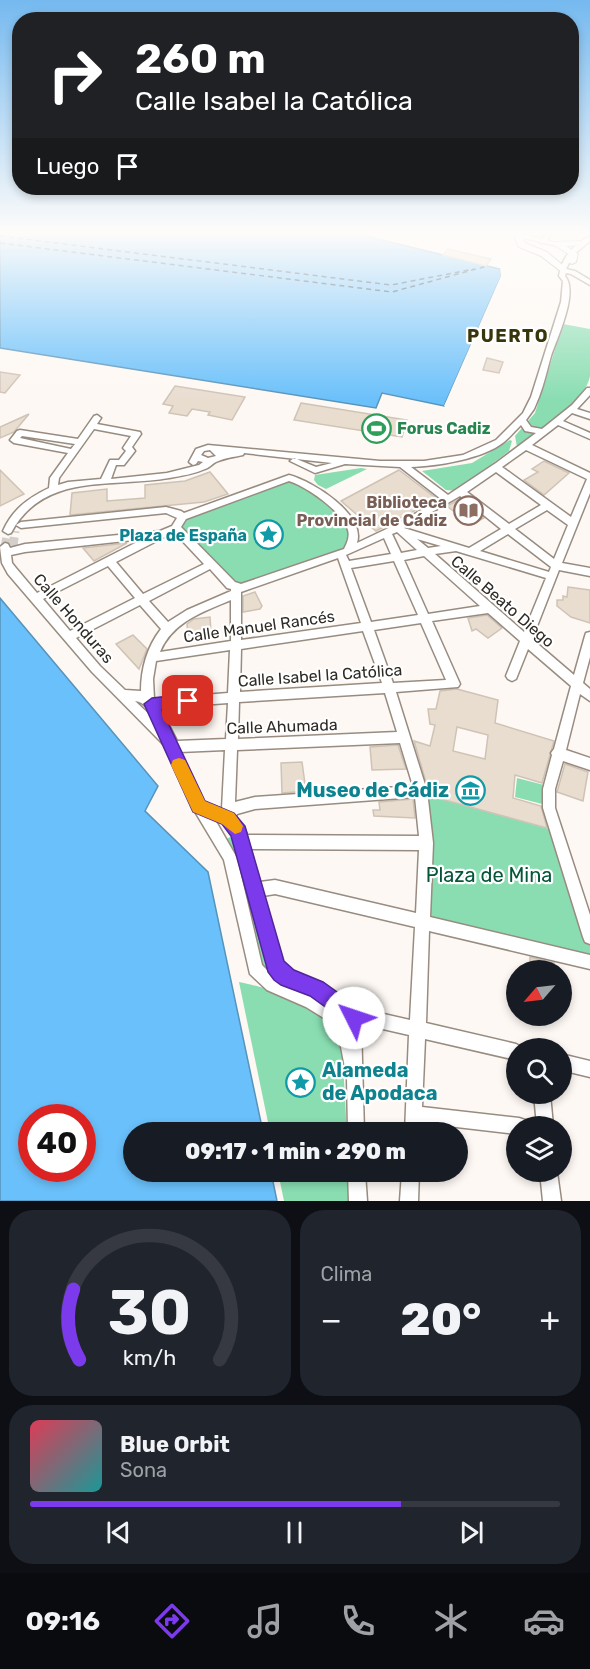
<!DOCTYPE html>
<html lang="es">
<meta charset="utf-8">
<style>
:root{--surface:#171b24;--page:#20242c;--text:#f1f3f6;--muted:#9ea1a6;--line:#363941;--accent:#7c3aed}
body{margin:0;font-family:Rubik,sans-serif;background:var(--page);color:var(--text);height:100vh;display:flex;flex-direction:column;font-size:22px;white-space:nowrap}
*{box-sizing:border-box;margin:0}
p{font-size:20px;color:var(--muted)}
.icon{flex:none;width:33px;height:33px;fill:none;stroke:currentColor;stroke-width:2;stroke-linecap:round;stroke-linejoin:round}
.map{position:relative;height:1201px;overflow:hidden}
.details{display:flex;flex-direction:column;gap:9px;padding:9px;background:#0d0f14;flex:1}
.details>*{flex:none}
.banner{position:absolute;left:12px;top:12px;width:567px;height:183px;border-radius:24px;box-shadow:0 3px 9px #0003;background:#202124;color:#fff;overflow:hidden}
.needle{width:39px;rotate:242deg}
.fabs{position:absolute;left:506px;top:960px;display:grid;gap:12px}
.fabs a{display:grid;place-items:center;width:66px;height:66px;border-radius:50%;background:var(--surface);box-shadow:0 3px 9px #0003;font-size:30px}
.speed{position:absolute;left:18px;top:1104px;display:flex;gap:12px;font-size:30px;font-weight:700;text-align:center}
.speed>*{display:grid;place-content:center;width:78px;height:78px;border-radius:50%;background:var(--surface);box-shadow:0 3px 9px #0003;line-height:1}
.speed .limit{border:9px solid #d22;background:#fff;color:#111}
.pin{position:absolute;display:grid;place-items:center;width:51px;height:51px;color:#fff;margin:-26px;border-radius:12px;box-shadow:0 3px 9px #0006}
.me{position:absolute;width:66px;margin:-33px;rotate:311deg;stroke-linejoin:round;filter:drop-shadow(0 0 4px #0008)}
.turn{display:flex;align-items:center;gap:21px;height:126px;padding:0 24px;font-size:27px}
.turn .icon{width:78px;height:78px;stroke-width:2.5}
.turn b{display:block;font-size:42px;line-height:51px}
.then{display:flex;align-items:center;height:57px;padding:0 24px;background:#0003;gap:12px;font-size:22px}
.big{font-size:45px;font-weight:800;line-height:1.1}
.details .tile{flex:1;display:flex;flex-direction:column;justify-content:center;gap:9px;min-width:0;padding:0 21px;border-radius:24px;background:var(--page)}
.details .dial{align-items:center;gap:0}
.dial svg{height:156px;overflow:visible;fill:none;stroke:var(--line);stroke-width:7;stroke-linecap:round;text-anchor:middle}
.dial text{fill:var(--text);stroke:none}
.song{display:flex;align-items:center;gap:18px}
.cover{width:72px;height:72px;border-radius:9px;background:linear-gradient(135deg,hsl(350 70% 55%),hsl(180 70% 35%))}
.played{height:6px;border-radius:3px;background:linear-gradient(90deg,var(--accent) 70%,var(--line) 70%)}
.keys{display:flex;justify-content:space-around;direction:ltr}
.heat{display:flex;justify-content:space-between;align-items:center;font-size:33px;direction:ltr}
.details .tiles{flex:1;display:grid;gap:9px;grid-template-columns:1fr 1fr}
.tile:last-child{grid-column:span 2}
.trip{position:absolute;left:123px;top:1122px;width:345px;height:60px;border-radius:30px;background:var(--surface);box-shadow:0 3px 9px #0003;font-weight:800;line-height:60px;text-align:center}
.menu{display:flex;height:96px;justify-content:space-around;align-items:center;background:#090b0e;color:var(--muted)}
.menu .icon{width:42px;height:42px}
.menu .current{color:var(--accent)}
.menu b{font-size:27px;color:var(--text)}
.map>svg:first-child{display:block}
</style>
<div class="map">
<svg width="590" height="1201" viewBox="0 0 590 1201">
<rect width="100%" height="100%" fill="#fdf8f3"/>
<g fill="#89ddb1">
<path d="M563,324l27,5c0,15 0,32 0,47 -3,24 -54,57 -73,71l-2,-11 20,-23z"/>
<path d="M510,440l2,1 -3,10 -52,40 -11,-1 -24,-19 50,-8z"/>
<path d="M361,468l6,1 -41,20 -8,-4 -4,-5 1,-5z"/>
<path d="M289,478l13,2 50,46 -4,25 -107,37 -65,-60 6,-11z"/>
<path d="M517,778l27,7 2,20 -31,-8z"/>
<path d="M430,796l123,34 37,107v25l-167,-41 -1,-124z"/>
<path d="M230,837c23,21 30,93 36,124l7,12 8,5 -15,2 -41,-140z"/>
<path d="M239,982c27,5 85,23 99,48 5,9 8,87 9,102h-77z"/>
<path d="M278,1172h72l2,29h-68z"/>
</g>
<g fill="#6ac0fa" stroke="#5893ba" stroke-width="1.5" fill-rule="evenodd">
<path d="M0,233h354l146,36 1,7 -57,130 -62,-13 -6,15 -376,-60z"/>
<path d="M0,598l158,188 -13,25 63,61 55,260h-129v40h137l6,29h-277zM32,1118h50v50h-50z"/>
</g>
<path fill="#fdf8f3" d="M500,269l4,1v7l-56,129h-4l57,-130z"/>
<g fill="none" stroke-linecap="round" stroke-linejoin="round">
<g stroke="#183c54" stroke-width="1.5" stroke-dasharray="5 4" stroke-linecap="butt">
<path d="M0,236l391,49 83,-16"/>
<path d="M0,243l392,49 95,-26"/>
</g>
</g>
<g fill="#e9ddd0" stroke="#cfc3b6" stroke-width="1.5" fill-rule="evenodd">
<path d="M448,249l43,10 -5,7 -43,-11z"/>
<path d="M487,358l16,4 -4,11 -16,-3z"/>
<path d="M0,372l20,3 -15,18 -5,-1z"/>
<path d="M175,386l70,11 -13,23 -24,-5 2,-3 -18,-3 -5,7 -18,-3 4,-7 -10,-2z"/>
<path d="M301,403l106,17 -5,17 -108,-17z"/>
<path d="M29,414l-15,18 -14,6v-11z"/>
<path d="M544,461l25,12 -25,22 -20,-15 14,-8 -6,-3z"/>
<path d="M0,470l24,24 -24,12z"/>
<path d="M399,470l38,29 -61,32 -35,-30z"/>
<path d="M210,472l18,22 -24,8 -134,13 2,-22 35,-4v12l38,-3v-13l40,-4z"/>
<path d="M460,499l24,19 -13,7 -24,-19z"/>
<path d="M127,543l-33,18 -11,-13z"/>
<path d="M568,587l22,3v33l-19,-6 -14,-11v-6h6v-4l4,1z"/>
<path d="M255,592l7,14 -2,3 -17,3v-16z"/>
<path d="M487,615l15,13 -14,10 -12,-9 -4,2 -4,-13z"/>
<path d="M210,617l1,15 -23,3 -1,-11 7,-5z"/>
<path d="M133,635l14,14 -8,20 -23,-25z"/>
<path d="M457,689l41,11 -3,23 59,18 -12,42 -27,-8 -2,23 28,8 6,22 -117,-32 -16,-55 16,5 5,-21 -5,-1 -2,-15h8l4,-18zM457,727l31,8 -3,24 -32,-8z"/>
<path d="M398,745l8,24 -34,1 -2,-23z"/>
<path d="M302,762l4,29 -24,2 -1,-30z"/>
<path d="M565,764l23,8 -5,29 -26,-9z"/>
<path d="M413,799l2,19 -41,-2 -1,-6h7l-1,-8z"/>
<path d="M530,957l24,6v7h-24z"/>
</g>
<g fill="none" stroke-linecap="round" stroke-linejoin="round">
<g stroke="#d4cfca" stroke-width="9" stroke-dasharray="9 4.5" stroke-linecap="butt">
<path d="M13,546l2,-15"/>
<path d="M5,547l3,-16"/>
</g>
<defs>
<g id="minor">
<path d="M546,233h6l-7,10h-4l-1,-1z"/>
<path d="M590,236v5l-17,14 -7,14 9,2 15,9v5l-19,-11 -5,-1 -1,3c14,16 -8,62 -14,80 -4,14 -7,28 -12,41l-5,12 -8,11 5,7 11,2 30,-24 15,-17h3v7l-13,14 13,4v6l-18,-6 -9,8 27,12v6l-32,-14 -26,20 58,28v20l-28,70 28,5v8l-31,-6 -27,69 42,36 11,-39 1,-3 4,-1v25l-7,26 7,6v12l-10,-7 -14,56 24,8v12l-27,-9 -8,28v19l35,107v29l-5,-2 -2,-5 -40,-129v-19l9,-34 -1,-2 3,-4 17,-63 -43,-37 -12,30 -4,2 -4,-2 -2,-3 14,-35 -32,-28 -56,8 28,63 -2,3 -62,5 31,99 6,52 -3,74 160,38v14l-161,-38 -3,92 90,21 7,4h-7v12l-91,-21 -3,68 97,11 6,2 2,6h-11v8l-94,-11 -1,9h-16l4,-97 -48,-11 3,108h-16l-1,-54 -6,-31 -14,-27 -21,-13 -39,-17 -17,-16 -26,-114 -30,-50 -28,-63 -74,-75 -84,-98 -6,-11 -2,-16 5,-4 3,1 2,4 15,-4 135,-13 12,-5 5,-8 -11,-5 -145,15 -5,-3 5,-3 145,-15 15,4 3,2 105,-38c23,6 77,39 68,68l40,-19 44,-25 -41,-32 -55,-3 -30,9 -25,-12 4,-3 22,9 16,-4 -88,-10 -1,2c-9,2 -19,3 -27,7 -4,2 -7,6 -11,7 -11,5 -24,7 -36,9 -58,10 -126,-6 -158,55l-3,1 -5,-3c9,-21 25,-33 46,-43l1,-10 18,-25 -54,-10 -4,-3 7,-9 3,-1 58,9 16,-23 3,-1 4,3 -4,6 43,8 1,2 -9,13 3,4 -11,14h-8l-5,14 56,-6 32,-8 4,-3 -5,-1 -2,3 -3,1 -4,-3 7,-13 12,-4 172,16h44l39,-6 33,-15 27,-27 8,-16 30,-95 2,-21 -4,-5c2,-18 15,-32 31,-40zM521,425l4,6 11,2 -40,30 -48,32 -37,-28c26,-1 72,-8 93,-25 6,-5 11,-11 17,-17zM94,429l37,7 -8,12 3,3 -7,9h-9l-9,19 -33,3 -10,3 1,-7zM22,436l53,8 -4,5 -51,-11zM210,450l6,6 -8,2 -7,-3 3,-4zM526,450l61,29 -16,38 -69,-50zM496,472l45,33 -32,19 -42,-32zM289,481c18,6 53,30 59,49 2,7 -1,13 -4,19l-103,35 -6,-2 -54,-55 5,-8zM460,496l41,33 -32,19 -65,-20zM547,510l21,15 -14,34 -39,-30zM174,532l30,32 -61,30 -27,-32zM397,532l20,18 -16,3 -9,-19zM508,534l43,33 -2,5 -69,-21zM384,538l7,16 -42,7 -3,-6zM143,539l-106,54 -21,-25 -4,-5 -1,-8 14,-3zM417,539l24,7 -13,2zM456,551l90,27 -22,54 -89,-78zM424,556l56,50 -52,8 -24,-54zM338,558l23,65 -120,17v-48zM394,561l24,54 -47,7 -20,-54zM108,566l27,32 -65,33 -27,-32zM210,569l17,19 4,1v2l-44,19 -19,12 -19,-21zM231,600v41l-71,11c12,-30 43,-40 71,-52zM140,605l21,24c-14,18 -20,40 -20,62l-16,-1 -25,-24 -24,-28zM421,623l25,57 -53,3 -19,-53zM363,631l19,52 -142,9 1,-43zM230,650l-2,43 -74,6 -1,-20 3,-18zM385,693l12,39 -159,7 1,-37zM135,701c10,1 14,9 17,16zM228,703l-2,36 -49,2 -17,-33zM400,743l13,43 -158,11 -20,5 2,-52zM225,750l-3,59 -18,-7 -24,-50zM415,797l4,39 -172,-1 -3,-8 -8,-10 1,-3 18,-5zM214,818l9,4 10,13 35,130 7,13 -13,-13 -25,-107zM250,849l169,1 -3,63 -141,-33 -15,2zM275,894l140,33 -5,93 -48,-11 -5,-3 -5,-7 -12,-3 -19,-12 -35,-16 -5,-7 -18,-65zM341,1012h2l3,4 -1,2h-4z"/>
<path d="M561,1054l29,7v16l-29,-7z"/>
<path d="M534,1094h16l3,32h-16z"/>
<path d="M348,1172h17l2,29h-18z"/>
<path d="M402,1172h17l-1,29h-18z"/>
<path d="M540,1172h17l4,29h-18z"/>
</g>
<path id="major" d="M507,233h13l33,9 30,-1 4,2 -4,2 -17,1 12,8 -2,8 -4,2 -4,-2 2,-7 -14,-9 -33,-8 2,5 22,9 19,16 1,2 -4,3 -22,-17 -22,-9 -4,-8 2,-2z"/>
</defs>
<use href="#minor" stroke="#988c80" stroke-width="3"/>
<use href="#major" stroke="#988c80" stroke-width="2"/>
<use href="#minor" fill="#fff" fill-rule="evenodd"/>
<use href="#major" fill="#fff" fill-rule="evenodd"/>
</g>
<linearGradient id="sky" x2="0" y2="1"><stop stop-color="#75b9ef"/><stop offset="0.58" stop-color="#fefcfa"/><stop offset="1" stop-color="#fefcfa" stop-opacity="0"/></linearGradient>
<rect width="590" height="401" fill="url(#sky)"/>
<path fill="#7c3aed" stroke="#51269a" stroke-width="1.5" d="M188,694l5,2 3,5 -3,4 -31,5 43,91 29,12 11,13 39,135 10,9 29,12 17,12 14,2c8,9 11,19 7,29l-7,3 -8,-3 -3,-11 -12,-3 -21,-15 -29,-11 -7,-5 -6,-8 -37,-136 -9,-12 -29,-12 -49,-108 8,-6z"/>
<path fill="#f59e0b" d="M179,758l6,2 20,41 29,12 9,13 -2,6 -6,2 -13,-10 -29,-12 -22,-47 2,-5z"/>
<defs>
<symbol id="stadium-ring" viewBox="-11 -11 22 22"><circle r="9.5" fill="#fff" stroke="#2e9e5b" stroke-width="1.5"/><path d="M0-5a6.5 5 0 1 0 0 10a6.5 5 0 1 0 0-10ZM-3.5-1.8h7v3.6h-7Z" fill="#2e9e5b"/></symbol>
<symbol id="library-ring" viewBox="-11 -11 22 22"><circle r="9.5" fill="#fff" stroke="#8d6e63" stroke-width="1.5"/><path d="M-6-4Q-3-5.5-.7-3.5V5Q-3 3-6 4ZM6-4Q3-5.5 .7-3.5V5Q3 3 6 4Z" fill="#8d6e63"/></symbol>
<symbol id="sight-ring" viewBox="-11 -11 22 22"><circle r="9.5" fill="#fff" stroke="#0f9aa8" stroke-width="1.5"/><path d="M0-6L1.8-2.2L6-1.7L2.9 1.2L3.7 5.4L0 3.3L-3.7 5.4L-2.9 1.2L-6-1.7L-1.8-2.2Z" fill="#0f9aa8"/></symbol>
<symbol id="museum-ring" viewBox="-11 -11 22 22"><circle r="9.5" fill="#fff" stroke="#0f9aa8" stroke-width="1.5"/><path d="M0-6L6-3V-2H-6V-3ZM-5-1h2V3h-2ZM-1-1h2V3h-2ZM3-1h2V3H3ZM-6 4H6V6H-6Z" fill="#0f9aa8"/></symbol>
</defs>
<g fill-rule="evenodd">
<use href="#stadium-ring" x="360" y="412" width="33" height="33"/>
<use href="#library-ring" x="452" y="494" width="33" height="33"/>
<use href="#sight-ring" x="252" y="518" width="33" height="33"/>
<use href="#museum-ring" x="454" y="774" width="33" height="33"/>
<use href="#sight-ring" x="284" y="1066" width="33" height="33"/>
</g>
<g text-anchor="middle" stroke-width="4.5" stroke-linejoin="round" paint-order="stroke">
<g font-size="16" font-weight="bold" fill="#27864d" stroke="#fff" text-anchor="start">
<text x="397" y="434">Forus Cadiz</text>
</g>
<g font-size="16" font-weight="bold" fill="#785e54" stroke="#fff" text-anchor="end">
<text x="447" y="508">Biblioteca<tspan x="447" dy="18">Provincial de Cádiz</tspan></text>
</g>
<g font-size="16" font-weight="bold" fill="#0d838f" stroke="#fff" text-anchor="end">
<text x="247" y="541">Plaza de España</text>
</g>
<g font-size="16" fill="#2e2a25" stroke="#fff">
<text transform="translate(503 601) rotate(41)" y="6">Calle Beato Diego</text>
<text transform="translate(74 618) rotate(49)" y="6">Calle Honduras</text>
<text transform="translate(259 626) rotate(-8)" y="6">Calle Manuel Rancés</text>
<text transform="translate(320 675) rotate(-4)" y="6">Calle Isabel la Católica</text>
<text transform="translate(282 726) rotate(-2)" y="6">Calle Ahumada</text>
</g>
<g font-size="18" font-weight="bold" letter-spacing="1.5" fill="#38360b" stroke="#fff">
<text x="508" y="342">PUERTO</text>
</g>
<g font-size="20" font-weight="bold" fill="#0d838f" stroke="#fff" text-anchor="end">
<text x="449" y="797">Museo de Cádiz</text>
<text x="322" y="1077" text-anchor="start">Alameda<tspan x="322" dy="23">de Apodaca</tspan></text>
</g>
<g font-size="20" fill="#035637" stroke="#fff">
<text x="489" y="882">Plaza de Mina</text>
</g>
</g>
</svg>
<div class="fabs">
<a><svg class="needle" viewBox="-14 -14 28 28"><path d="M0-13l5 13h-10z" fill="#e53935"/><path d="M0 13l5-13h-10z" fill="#9ea1a6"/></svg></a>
<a><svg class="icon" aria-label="search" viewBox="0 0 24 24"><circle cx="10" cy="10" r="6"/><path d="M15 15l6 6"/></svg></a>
<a><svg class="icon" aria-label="layers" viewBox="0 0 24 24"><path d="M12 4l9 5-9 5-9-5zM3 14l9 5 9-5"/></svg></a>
</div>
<div class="speed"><div class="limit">40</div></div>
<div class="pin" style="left:188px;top:701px;background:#d93025"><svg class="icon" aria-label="arrive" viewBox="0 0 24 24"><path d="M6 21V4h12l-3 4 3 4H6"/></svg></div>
<svg class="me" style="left:354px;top:1018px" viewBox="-20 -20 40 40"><circle r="19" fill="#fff"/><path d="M0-13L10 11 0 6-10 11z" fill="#7c3aed"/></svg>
<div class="trip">09:17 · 1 min · 290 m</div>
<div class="banner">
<div class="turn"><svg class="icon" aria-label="right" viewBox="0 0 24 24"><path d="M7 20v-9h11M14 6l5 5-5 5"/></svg><div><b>260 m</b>Calle Isabel la Católica</div></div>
<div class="then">Luego<svg class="icon" aria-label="arrive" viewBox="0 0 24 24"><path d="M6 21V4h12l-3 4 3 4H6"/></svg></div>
</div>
</div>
<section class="details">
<div class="tiles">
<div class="tile dial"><svg viewBox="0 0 100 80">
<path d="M14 69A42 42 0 1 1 86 69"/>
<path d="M14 69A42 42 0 0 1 11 33" stroke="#7c3aed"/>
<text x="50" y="56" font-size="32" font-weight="700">30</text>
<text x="50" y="72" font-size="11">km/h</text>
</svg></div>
<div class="tile"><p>Clima</p>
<div class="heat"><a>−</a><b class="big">20°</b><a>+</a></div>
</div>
<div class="tile">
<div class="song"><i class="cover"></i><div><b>Blue Orbit</b><p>Sona</p></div></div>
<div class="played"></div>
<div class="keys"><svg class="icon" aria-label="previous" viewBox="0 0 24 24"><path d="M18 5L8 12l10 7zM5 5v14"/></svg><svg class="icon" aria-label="pause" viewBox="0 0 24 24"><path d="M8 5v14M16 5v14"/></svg><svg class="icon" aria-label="next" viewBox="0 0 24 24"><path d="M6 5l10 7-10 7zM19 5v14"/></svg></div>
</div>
</div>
</section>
<nav class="menu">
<b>09:16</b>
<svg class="icon current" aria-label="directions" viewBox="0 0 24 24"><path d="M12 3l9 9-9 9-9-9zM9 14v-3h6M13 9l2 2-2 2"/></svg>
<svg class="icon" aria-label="music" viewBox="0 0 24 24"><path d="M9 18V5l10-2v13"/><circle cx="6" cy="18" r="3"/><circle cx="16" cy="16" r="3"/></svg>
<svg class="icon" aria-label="phone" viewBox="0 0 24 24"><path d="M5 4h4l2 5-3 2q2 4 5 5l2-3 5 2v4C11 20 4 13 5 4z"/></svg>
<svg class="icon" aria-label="climate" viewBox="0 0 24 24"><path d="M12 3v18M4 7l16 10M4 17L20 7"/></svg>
<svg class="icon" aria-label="car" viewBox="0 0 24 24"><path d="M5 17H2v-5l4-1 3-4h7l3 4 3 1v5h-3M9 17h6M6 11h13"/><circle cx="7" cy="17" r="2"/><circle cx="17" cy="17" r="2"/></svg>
</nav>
